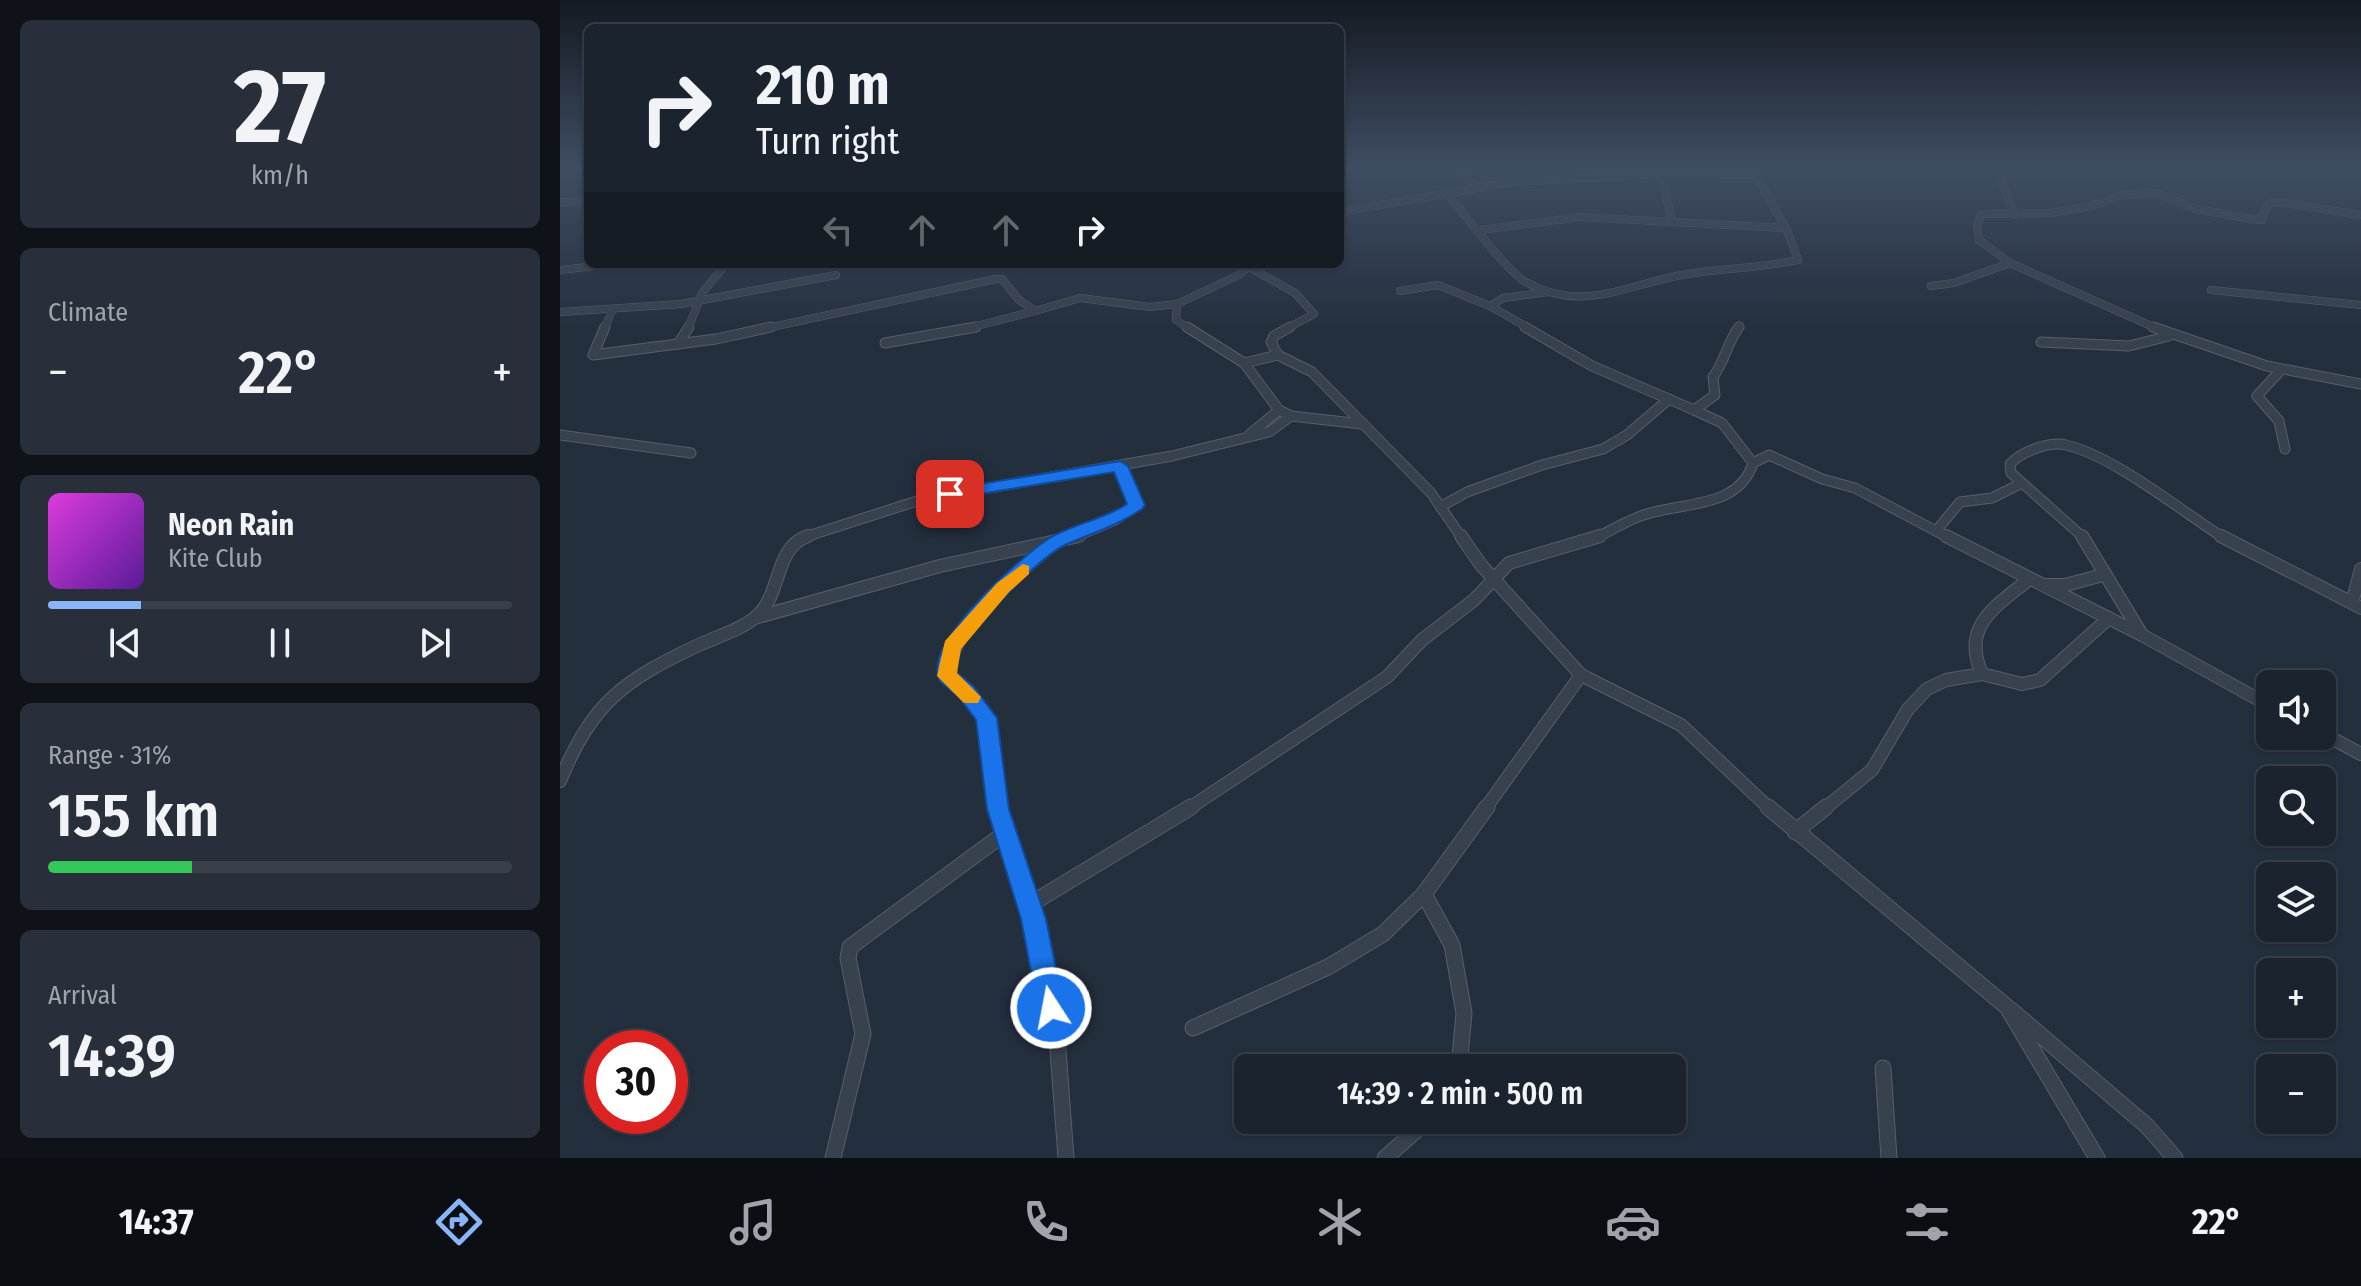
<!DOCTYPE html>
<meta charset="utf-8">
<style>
:root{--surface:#1b232e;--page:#282f3a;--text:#f1f3f6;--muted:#a0a4aa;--line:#39404a;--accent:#8ab4f8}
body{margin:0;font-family:"Fira Sans Condensed",sans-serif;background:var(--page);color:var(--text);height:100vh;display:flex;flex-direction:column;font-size:30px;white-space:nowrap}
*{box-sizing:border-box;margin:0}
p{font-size:26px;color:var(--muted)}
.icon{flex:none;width:44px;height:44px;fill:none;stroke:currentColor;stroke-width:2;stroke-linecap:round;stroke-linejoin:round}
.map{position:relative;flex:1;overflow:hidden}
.panel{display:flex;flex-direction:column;gap:20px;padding:20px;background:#0f1319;width:560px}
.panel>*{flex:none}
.guide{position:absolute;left:24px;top:24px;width:760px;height:244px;border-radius:12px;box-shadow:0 2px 6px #0004,0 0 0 2px var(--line);background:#1b232e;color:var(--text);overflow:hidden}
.tools{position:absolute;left:1696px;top:670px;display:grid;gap:16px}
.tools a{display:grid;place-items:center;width:80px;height:80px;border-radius:12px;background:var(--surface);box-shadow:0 2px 6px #0004,0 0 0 2px var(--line);font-size:40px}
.speed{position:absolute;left:24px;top:1030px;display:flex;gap:16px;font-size:40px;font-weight:700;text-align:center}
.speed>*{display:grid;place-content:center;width:104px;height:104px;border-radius:50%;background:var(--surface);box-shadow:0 2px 6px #0004,0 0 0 2px var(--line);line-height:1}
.speed .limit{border:12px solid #d22;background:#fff;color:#111}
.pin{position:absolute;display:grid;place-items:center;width:68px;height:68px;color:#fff;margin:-34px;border-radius:16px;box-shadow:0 4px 12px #0006}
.me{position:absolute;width:88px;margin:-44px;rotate:349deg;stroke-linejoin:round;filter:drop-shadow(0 0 6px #0008)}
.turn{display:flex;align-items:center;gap:28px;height:168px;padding:0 40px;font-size:36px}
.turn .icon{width:104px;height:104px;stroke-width:2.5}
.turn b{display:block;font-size:56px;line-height:68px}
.lanes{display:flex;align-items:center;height:76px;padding:0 40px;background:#0003;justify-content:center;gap:40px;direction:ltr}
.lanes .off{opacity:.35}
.big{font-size:60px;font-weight:600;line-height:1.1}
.panel .widget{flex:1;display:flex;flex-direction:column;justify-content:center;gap:12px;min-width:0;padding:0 28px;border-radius:12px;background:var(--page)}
.panel .dial{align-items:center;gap:0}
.dial b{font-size:104px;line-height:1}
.song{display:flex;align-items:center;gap:24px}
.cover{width:96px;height:96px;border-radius:12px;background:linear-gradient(135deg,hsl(300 70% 55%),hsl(270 70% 35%))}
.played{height:8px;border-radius:4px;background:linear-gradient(90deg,var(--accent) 20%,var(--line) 20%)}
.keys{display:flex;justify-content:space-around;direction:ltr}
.heat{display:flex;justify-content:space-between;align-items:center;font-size:44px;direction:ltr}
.charge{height:12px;border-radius:6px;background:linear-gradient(90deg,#34c759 31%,var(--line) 0)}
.trip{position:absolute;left:674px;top:1054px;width:452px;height:80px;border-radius:12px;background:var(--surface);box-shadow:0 2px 6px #0004,0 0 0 2px var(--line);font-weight:600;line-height:80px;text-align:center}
.tab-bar{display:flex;height:128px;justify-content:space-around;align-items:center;background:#0b0e12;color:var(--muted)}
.tab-bar .icon{width:56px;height:56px}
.tab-bar .current{color:var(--accent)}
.tab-bar b{font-size:36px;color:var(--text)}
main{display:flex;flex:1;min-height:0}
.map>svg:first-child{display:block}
</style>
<main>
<section class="panel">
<div class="widget dial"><b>27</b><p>km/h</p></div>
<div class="widget"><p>Climate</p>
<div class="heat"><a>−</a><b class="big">22°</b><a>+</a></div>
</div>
<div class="widget">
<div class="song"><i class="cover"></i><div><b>Neon Rain</b><p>Kite Club</p></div></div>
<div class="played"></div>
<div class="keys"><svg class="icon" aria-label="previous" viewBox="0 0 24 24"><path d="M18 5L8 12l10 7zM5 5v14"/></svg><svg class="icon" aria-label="pause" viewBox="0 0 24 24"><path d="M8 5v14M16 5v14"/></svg><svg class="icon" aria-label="next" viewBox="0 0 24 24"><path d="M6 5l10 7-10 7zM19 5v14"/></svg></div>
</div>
<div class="widget"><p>Range · 31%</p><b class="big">155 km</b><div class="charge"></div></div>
<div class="widget"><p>Arrival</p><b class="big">14:39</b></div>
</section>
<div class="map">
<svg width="1801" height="1158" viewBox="0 0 1801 1158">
<rect width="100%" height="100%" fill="#242f3e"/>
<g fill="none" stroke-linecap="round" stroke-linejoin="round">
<defs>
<g id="minor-far3">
<path d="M892,167l27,21"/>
<path d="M1101,174l11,47"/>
<path d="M1440,178l15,37"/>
<path d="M888,195c18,20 58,76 78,87 58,33 106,0 162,-8 37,-6 73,-6 110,-14l-12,-32 -35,-61"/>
<path d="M0,202l28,1"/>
<path d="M780,212l172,-30 149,-8 94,1"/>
<path d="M920,230l100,-13 206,11"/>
<path d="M1450,263l-31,-23 -2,-13 4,-13 71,-1 40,-7 29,-11 36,-2 38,16 63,11h5l-1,-5 8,-12 8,-1 83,13"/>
<path d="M689,267l46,26 19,21 -28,15"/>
<path d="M0,270l53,-6"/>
<path d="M1371,286l23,-3 56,-20 148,66"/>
<path d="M1651,290l150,15"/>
<path d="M840,291l38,-6 52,21"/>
<path d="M617,304l-1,16 14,9"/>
<path d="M0,312l121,-8 155,-29"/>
<path d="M44,329l8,-18"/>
<path d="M128,329l14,-36 24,-29"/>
<path d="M202,329l234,-50h6l16,20 17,12 45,-13 70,9 27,-3 62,-29 12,-11"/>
<path d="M405,329l70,-18"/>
<path d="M970,329l-40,-23 13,-8 45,-6"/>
<path d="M1178,329l2,-3"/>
</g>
<g id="minor-far2">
<path d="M45,327l-12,28 123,-16 55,-12"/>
<path d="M627,327l57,36 35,47 12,6"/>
<path d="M730,327l-16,9 -3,6 7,13 34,17 119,121 31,45"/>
<path d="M965,327l67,39 102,44 21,-15 -2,-18c12,-16 14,-34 26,-50"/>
<path d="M1593,327l114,39 94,18"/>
<path d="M1481,342l88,4 40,-10"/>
<path d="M325,343l91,-16"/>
<path d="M118,344l11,-17"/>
<path d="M684,363l34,-8"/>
<path d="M1719,372l-22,24 22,25 6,28"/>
<path d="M0,435l131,18"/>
<path d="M689,435l30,-25"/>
<path d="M1193,463l16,-8 53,24 33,9 94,50"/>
<path d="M880,507l27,-15 75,-27 61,-16 24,-14 42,-36"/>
<path d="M1376,531l24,-29 32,-4 28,-14"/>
<path d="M242,538l118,-38 252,-44 97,-24 22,-16 71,8"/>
<path d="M513,538l42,-18 21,-15 -16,-39"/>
<path d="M1036,538c16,-8 33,-19 51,-24 38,-12 92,-6 106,-51l-31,-40 -28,-13"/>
<path d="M1524,538l-73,-65 -1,-9c11,-12 39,-23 56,-19 48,11 115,66 158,93"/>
</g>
<g id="minor-far1">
<path d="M901,536l20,29 100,110 100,50 89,84"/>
<path d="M1386,536l196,99 128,71"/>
<path d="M1522,536l60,99"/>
<path d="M1661,536l131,67"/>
<path d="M1801,569l-9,34 9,5"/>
<path d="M1485,585h20l38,-10"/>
<path d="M198,617l182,-51 139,-30"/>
<path d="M1422,674c-21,-48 12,-66 46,-94"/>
<path d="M1762,733l39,21"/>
<path d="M0,781c33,-80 64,-101 141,-137 18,-8 41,-15 56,-28 25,-22 17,-69 51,-80"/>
<path d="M438,809l-12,-91 -20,-26 -19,-16c9,-59 66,-98 109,-134"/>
<path d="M628,809l199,-132 35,-37 52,-40 35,-37 91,-27"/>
<path d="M925,809l96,-134"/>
<path d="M1264,809l48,-39 36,-61 19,-20 19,-9 36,-6 40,10 18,-4 69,-62"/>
</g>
<g id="minor">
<path d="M438,807l35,112 24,118 9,121"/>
<path d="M1208,807l239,200 90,151"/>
<path d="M1235,832l31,-25"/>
<path d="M469,905l162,-98"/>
<path d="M1451,1010l136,116 28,32"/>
<path d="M633,1028l135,-61 55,-33 41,-40"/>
<path d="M899,1068l5,-55 -12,-68 -28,-51 63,-87"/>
<path d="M1323,1068l6,90"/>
<path d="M273,1158l30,-124 -15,-76 2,-11 155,-114"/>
<path d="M825,1158l43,-38"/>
</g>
</defs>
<use href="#minor-far3" stroke="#565f6c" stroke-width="8"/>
<use href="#minor-far2" stroke="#565f6c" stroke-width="11"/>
<use href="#minor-far1" stroke="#565f6c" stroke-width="14"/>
<use href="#minor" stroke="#565f6c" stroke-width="17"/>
<use href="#minor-far3" stroke="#38414e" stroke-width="7"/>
<use href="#minor-far2" stroke="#38414e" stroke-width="9"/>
<use href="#minor-far1" stroke="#38414e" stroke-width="12"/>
<use href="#minor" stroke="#38414e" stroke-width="15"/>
</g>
<linearGradient id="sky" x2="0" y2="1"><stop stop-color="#141a22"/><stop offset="0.51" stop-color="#3f4d63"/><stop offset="1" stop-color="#3f4d63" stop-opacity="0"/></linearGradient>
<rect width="1801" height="329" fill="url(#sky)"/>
<path fill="#1a73e8" stroke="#114b97" stroke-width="2" d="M560,461l8,5 17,39 -3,4c-25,17 -50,24 -77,36 -25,12 -90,79 -105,104 -4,7 -4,16 -3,24l16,13 24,32 12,91 37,110 18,89 -4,9 -9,4 -9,-4 -4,-9 -17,-89 -34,-110 -11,-89 -17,-23 -19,-16c-20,-36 79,-122 108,-142 24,-15 55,-19 79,-35l-13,-32 -164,27 -9,-5 9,-5z"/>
<path fill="#f59e0b" d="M463,564l6,2v8l-20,18 -48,57 -4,24 24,24 -3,6h-14l-27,-27 8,-35 52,-58z"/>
</svg>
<div class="tools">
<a><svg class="icon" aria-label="sound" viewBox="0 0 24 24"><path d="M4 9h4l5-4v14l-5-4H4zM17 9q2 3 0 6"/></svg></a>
<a><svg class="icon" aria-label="search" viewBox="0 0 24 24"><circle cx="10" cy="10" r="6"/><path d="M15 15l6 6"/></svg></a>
<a><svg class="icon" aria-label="layers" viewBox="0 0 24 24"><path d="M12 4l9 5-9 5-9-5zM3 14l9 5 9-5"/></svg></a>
<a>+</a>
<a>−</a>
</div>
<div class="speed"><div class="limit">30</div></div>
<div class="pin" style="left:390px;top:494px;background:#d93025"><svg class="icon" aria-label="arrive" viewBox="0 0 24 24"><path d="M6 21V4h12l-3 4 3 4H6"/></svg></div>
<svg class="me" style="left:491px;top:1008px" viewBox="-20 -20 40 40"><circle r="17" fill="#1a73e8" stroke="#fff" stroke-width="3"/><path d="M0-11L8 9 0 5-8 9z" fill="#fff"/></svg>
<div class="trip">14:39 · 2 min · 500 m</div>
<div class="guide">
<div class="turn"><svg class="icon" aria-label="right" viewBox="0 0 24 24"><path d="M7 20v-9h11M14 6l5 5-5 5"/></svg><div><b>210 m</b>Turn right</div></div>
<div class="lanes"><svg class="icon off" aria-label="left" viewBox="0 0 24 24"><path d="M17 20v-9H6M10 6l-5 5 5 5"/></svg><svg class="icon off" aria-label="ahead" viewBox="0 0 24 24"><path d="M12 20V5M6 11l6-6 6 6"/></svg><svg class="icon off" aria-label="ahead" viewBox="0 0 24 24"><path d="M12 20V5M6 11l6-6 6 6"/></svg><svg class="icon" aria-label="right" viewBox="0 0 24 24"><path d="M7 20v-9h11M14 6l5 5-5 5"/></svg></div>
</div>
</div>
</main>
<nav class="tab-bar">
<b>14:37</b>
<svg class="icon current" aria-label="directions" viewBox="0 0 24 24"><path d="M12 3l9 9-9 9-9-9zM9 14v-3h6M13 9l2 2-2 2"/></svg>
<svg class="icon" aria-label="music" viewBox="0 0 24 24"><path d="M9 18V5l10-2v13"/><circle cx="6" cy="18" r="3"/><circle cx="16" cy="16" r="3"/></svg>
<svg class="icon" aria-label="phone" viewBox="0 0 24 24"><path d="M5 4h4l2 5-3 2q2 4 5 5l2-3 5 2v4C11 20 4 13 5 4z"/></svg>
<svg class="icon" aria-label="climate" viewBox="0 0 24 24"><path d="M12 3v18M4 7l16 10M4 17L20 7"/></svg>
<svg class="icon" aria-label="car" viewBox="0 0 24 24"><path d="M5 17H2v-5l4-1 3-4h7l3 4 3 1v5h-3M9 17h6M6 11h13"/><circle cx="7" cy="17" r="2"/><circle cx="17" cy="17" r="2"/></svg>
<svg class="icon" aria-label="filters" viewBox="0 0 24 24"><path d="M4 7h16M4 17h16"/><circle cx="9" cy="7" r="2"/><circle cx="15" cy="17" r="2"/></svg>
<b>22°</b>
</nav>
